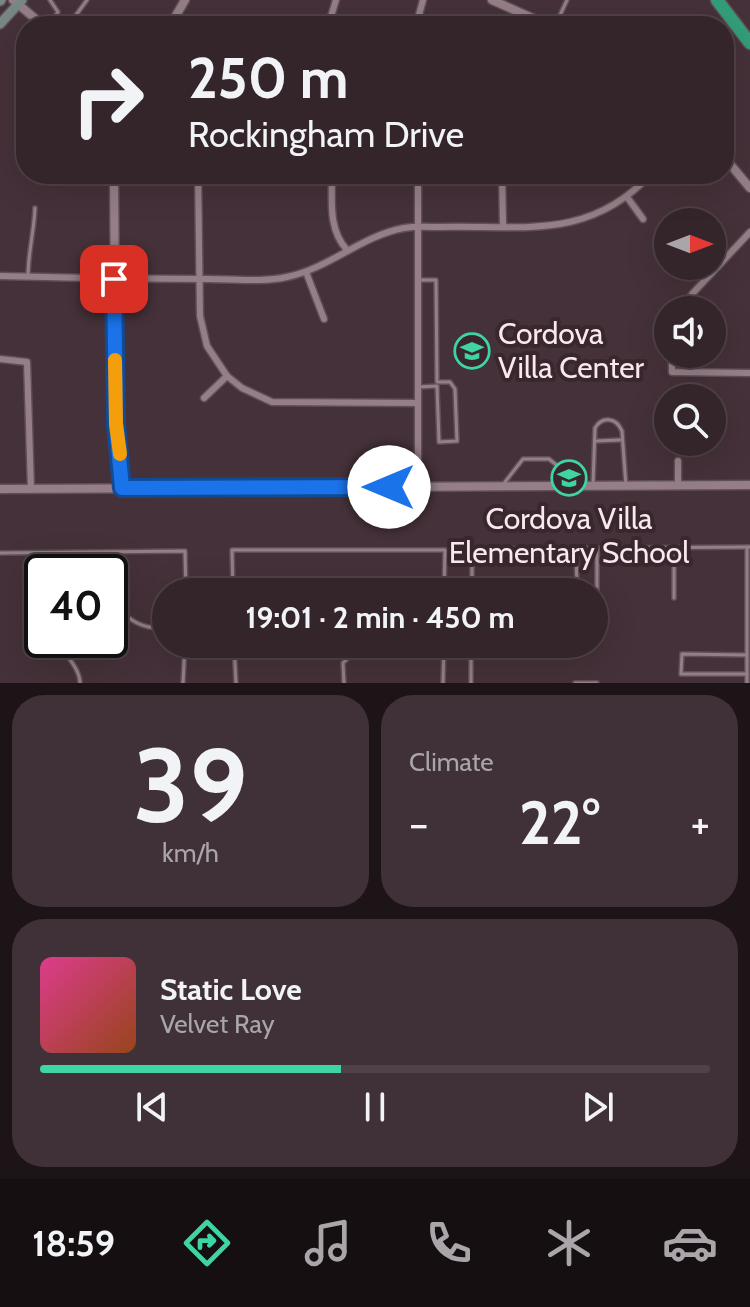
<!DOCTYPE html>
<meta charset="utf-8">
<style>
:root{--surface:#34252b;--page:#3f3137;--text:#f1f3f6;--muted:#a9a5a9;--line:#4e4247;--accent:#3ed4a3}
body{margin:0;font-family:Cabin,sans-serif;background:var(--page);color:var(--text);height:100vh;display:flex;flex-direction:column;font-size:30px;white-space:nowrap}
*{box-sizing:border-box;margin:0}
p{font-size:26px;color:var(--muted)}
.icon{flex:none;width:44px;height:44px;fill:none;stroke:currentColor;stroke-width:2;stroke-linecap:round;stroke-linejoin:round}
.map{position:relative;height:683px;overflow:hidden}
.drawer{display:flex;flex-direction:column;gap:12px;padding:12px;background:#1d1418;flex:1}
.drawer>*{flex:none}
.banner{position:absolute;left:16px;top:16px;width:718px;height:168px;border-radius:32px;box-shadow:0 8px 32px #0002,0 0 0 2px var(--line);background:#34252b;color:var(--text);overflow:hidden}
.needle{width:52px;rotate:90deg}
.tools{position:absolute;left:654px;top:208px;display:grid;gap:16px}
.tools a{display:grid;place-items:center;width:72px;height:72px;border-radius:50%;background:var(--surface);box-shadow:0 8px 32px #0002,0 0 0 2px var(--line);font-size:40px}
.speed{position:absolute;left:24px;top:554px;display:flex;gap:16px;font-size:40px;font-weight:700;text-align:center}
.speed>*{display:grid;place-content:center;width:104px;height:104px;border-radius:50%;background:var(--surface);box-shadow:0 8px 32px #0002,0 0 0 2px var(--line);line-height:1}
.speed .limit{border:4px solid #111;border-radius:12px;background:#fff;color:#111}
.pin{position:absolute;display:grid;place-items:center;width:68px;height:68px;color:#fff;margin:-34px;border-radius:16px;box-shadow:0 4px 12px #0006}
.me{position:absolute;width:88px;margin:-44px;rotate:270deg;stroke-linejoin:round;filter:drop-shadow(0 0 6px #0008)}
.turn{display:flex;align-items:center;gap:28px;height:168px;padding:0 40px;font-size:36px}
.turn .icon{width:104px;height:104px;stroke-width:2.5}
.turn b{display:block;font-size:56px;line-height:68px}
.big{font-size:60px;font-weight:800;line-height:1.1}
.drawer .card{flex:1;display:flex;flex-direction:column;justify-content:center;gap:12px;min-width:0;padding:0 28px;border-radius:32px;background:var(--page)}
.drawer .dial{align-items:center;gap:0}
.dial b{font-size:104px;line-height:1}
.song{display:flex;align-items:center;gap:24px}
.cover{width:96px;height:96px;border-radius:12px;background:linear-gradient(135deg,hsl(330 70% 55%),hsl(20 70% 35%))}
.played{height:8px;border-radius:4px;background:linear-gradient(90deg,var(--accent) 45%,var(--line) 45%)}
.keys{display:flex;justify-content:space-around;direction:ltr}
.heat{display:flex;justify-content:space-between;align-items:center;font-size:44px;direction:ltr}
.drawer .tiles{flex:1;display:grid;gap:12px;grid-template-columns:1fr 1fr}
.card:last-child{grid-column:span 2}
.trip{position:absolute;left:152px;top:578px;width:456px;height:80px;border-radius:40px;background:var(--surface);box-shadow:0 8px 32px #0002,0 0 0 2px var(--line);font-weight:800;line-height:80px;text-align:center}
.tabs{display:flex;height:128px;justify-content:space-around;align-items:center;background:#150f11;color:var(--muted)}
.tabs .icon{width:56px;height:56px}
.tabs .selected{color:var(--accent)}
.tabs b{font-size:36px;color:var(--text)}
.map>svg:first-child{display:block}
</style>
<div class="map">
<svg width="750" height="683" viewBox="0 0 750 683">
<rect width="100%" height="100%" fill="#453139"/>
<g fill="none" stroke-linecap="round" stroke-linejoin="round">
<defs>
<g id="service">
<path d="M48,26l10,-14 -8,-12"/>
<path d="M68,26l19,-26"/>
<path d="M555,26l12,-26"/>
<path d="M28,277c0,-24 6,-45 7,-69"/>
<path d="M418,387l19,-1 2,56 18,-1 -2,-52 -5,-7h-13l-1,-102h-16"/>
<path d="M596,441l24,-1"/>
<path d="M505,482l18,-23h26l20,16 2,7"/>
<path d="M593,484l2,-56c7,-12 21,-11 27,3l4,55"/>
<path d="M747,547v136"/>
<path d="M674,548v50"/>
<path d="M576,549l1,43"/>
<path d="M0,553l185,-2 1,41"/>
<path d="M233,592l-1,-42h213l-1,42"/>
<path d="M472,592v-43l278,-2"/>
<path d="M594,595h3v-47"/>
<path d="M110,602c19,17 30,28 56,26"/>
<path d="M58,640c6,14 22,28 22,43"/>
<path d="M234,644l2,39"/>
<path d="M747,655l-65,-1 -1,20h66"/>
<path d="M183,683l2,-39"/>
<path d="M344,683l-1,-20 19,-19"/>
<path d="M443,683l1,-39"/>
<path d="M471,683v-39"/>
<path d="M575,683h22"/>
</g>
<g id="minor">
<path d="M329,23l7,-23"/>
<path d="M302,26l27,-3"/>
<path d="M416,26l7,-26"/>
<path d="M511,26l7,-14"/>
<path d="M198,174l2,142 7,30 20,30 15,12 30,14 146,1"/>
<path d="M332,174c0,27 -4,55 15,76"/>
<path d="M502,174l1,51"/>
<path d="M288,181l44,-1"/>
<path d="M627,197l16,22"/>
<path d="M306,272l18,47"/>
<path d="M0,276c67,2 134,3 201,3 28,-1 59,4 86,-2 43,-9 74,-41 117,-49 12,-2 25,-1 37,-1 81,-2 148,14 210,-53"/>
<path d="M682,310l11,-17 57,-61"/>
<path d="M672,354v18l78,1"/>
<path d="M0,359l27,3 4,127"/>
<path d="M204,398l23,-22"/>
<path d="M678,485v-24"/>
<path d="M418,487v-313"/>
</g>
<g id="tertiary">
<path d="M13,0l31,26"/>
<path d="M492,0l58,26"/>
<path d="M170,26l15,-26"/>
<path d="M724,157l26,31"/>
<path d="M114,174l2,250 6,64"/>
<path d="M0,489l750,-4"/>
</g>
<g id="secondary">
<path d="M0,1l1,-1"/>
<path d="M0,24l22,-24"/>
</g>
<path id="motorway" d="M717,0l33,43"/>
</defs>
<use href="#service" stroke="#5f4f56" stroke-width="6"/>
<use href="#minor" stroke="#5f4f56" stroke-width="9"/>
<use href="#tertiary" stroke="#5f4f56" stroke-width="11"/>
<use href="#secondary" stroke="#5f4f56" stroke-width="12"/>
<use href="#motorway" stroke="#5f4f56" stroke-width="15"/>
<use href="#service" stroke="#957e87" stroke-width="3"/>
<use href="#minor" stroke="#957e87" stroke-width="6"/>
<use href="#tertiary" stroke="#957e87" stroke-width="8"/>
<use href="#secondary" stroke="#788783" stroke-width="9"/>
<use href="#motorway" stroke="#339d79" stroke-width="12"/>
</g>
<g fill="none" stroke-linecap="round" stroke-linejoin="round">
<defs>
<path id="route" d="M114,279l2,145 6,64 267,-1"/>
</defs>
<use href="#route" stroke="#114b97" stroke-width="20"/>
<use href="#route" stroke="#1a73e8" stroke-width="14"/>
<path stroke="#f59e0b" stroke-width="14" d="M115,360l1,64 4,30"/>
</g>
<defs>
<symbol id="school-ring" viewBox="-11 -11 22 22"><circle r="9.5" fill="#3a272e" stroke="#3ed4a3" stroke-width="1.5"/><path d="M0-5L7-2L0 1L-7-2ZM-4 1L0 2.5L4 1V4Q0 6-4 4Z" fill="#3ed4a3"/></symbol>
</defs>
<g fill-rule="evenodd">
<use href="#school-ring" x="452" y="331" width="40" height="40"/>
<use href="#school-ring" x="549" y="458" width="40" height="40"/>
</g>
<g text-anchor="middle" stroke-width="8" stroke-linejoin="round" paint-order="stroke">
<g font-size="30" fill="#f7eaef" stroke="#3a272e" text-anchor="start">
<text x="498" y="344">Cordova<tspan x="498" dy="34">Villa Center</tspan></text>
<text x="569" y="529" text-anchor="middle">Cordova Villa<tspan x="569" dy="34">Elementary School</tspan></text>
</g>
</g>
</svg>
<div class="tools">
<a><svg class="needle" viewBox="-14 -14 28 28"><path d="M0-13l5 13h-10z" fill="#e53935"/><path d="M0 13l5-13h-10z" fill="#a9a5a9"/></svg></a>
<a><svg class="icon" aria-label="sound" viewBox="0 0 24 24"><path d="M4 9h4l5-4v14l-5-4H4zM17 9q2 3 0 6"/></svg></a>
<a><svg class="icon" aria-label="search" viewBox="0 0 24 24"><circle cx="10" cy="10" r="6"/><path d="M15 15l6 6"/></svg></a>
</div>
<div class="speed"><div class="limit">40</div></div>
<div class="pin" style="left:114px;top:279px;background:#d93025"><svg class="icon" aria-label="arrive" viewBox="0 0 24 24"><path d="M6 21V4h12l-3 4 3 4H6"/></svg></div>
<svg class="me" style="left:389px;top:487px" viewBox="-20 -20 40 40"><circle r="19" fill="#fff"/><path d="M0-13L10 11 0 6-10 11z" fill="#1a73e8"/></svg>
<div class="trip">19:01 · 2 min · 450 m</div>
<div class="banner">
<div class="turn"><svg class="icon" aria-label="right" viewBox="0 0 24 24"><path d="M7 20v-9h11M14 6l5 5-5 5"/></svg><div><b>250 m</b>Rockingham Drive</div></div>
</div>
</div>
<section class="drawer">
<div class="tiles">
<div class="card dial"><b>39</b><p>km/h</p></div>
<div class="card"><p>Climate</p>
<div class="heat"><a>−</a><b class="big">22°</b><a>+</a></div>
</div>
<div class="card">
<div class="song"><i class="cover"></i><div><b>Static Love</b><p>Velvet Ray</p></div></div>
<div class="played"></div>
<div class="keys"><svg class="icon" aria-label="previous" viewBox="0 0 24 24"><path d="M18 5L8 12l10 7zM5 5v14"/></svg><svg class="icon" aria-label="pause" viewBox="0 0 24 24"><path d="M8 5v14M16 5v14"/></svg><svg class="icon" aria-label="next" viewBox="0 0 24 24"><path d="M6 5l10 7-10 7zM19 5v14"/></svg></div>
</div>
</div>
</section>
<nav class="tabs">
<b>18:59</b>
<svg class="icon selected" aria-label="directions" viewBox="0 0 24 24"><path d="M12 3l9 9-9 9-9-9zM9 14v-3h6M13 9l2 2-2 2"/></svg>
<svg class="icon" aria-label="music" viewBox="0 0 24 24"><path d="M9 18V5l10-2v13"/><circle cx="6" cy="18" r="3"/><circle cx="16" cy="16" r="3"/></svg>
<svg class="icon" aria-label="phone" viewBox="0 0 24 24"><path d="M5 4h4l2 5-3 2q2 4 5 5l2-3 5 2v4C11 20 4 13 5 4z"/></svg>
<svg class="icon" aria-label="climate" viewBox="0 0 24 24"><path d="M12 3v18M4 7l16 10M4 17L20 7"/></svg>
<svg class="icon" aria-label="car" viewBox="0 0 24 24"><path d="M5 17H2v-5l4-1 3-4h7l3 4 3 1v5h-3M9 17h6M6 11h13"/><circle cx="7" cy="17" r="2"/><circle cx="17" cy="17" r="2"/></svg>
</nav>
